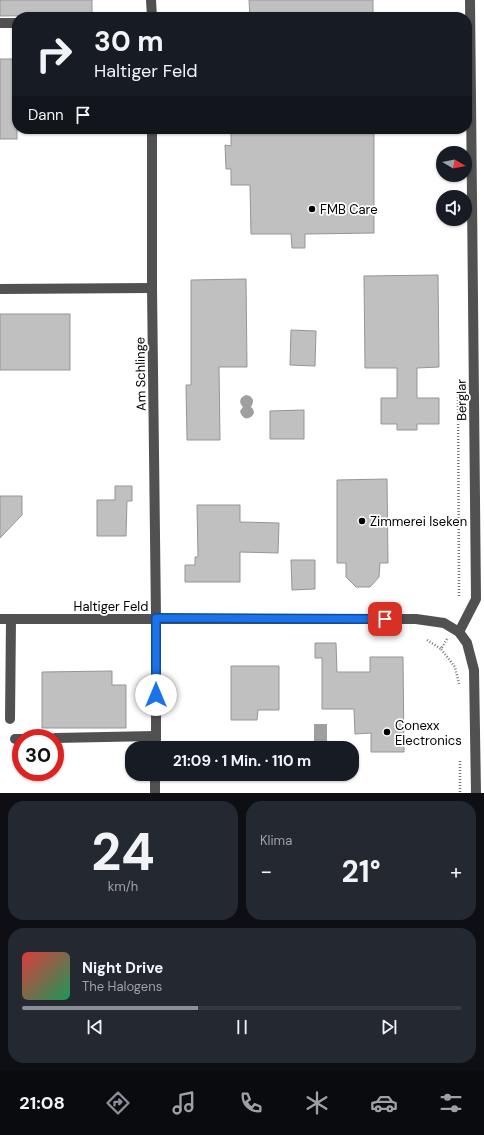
<!DOCTYPE html>
<html lang="de">
<meta charset="utf-8">
<style>
:root{--surface:#171b24;--page:#242831;--text:#f1f3f6;--muted:#9ea1a6;--line:#363941;--accent:#8c9099}
body{margin:0;font-family:"DM Sans",sans-serif;background:var(--page);color:var(--text);height:100vh;display:flex;flex-direction:column;font-size:15px;white-space:nowrap}
*{box-sizing:border-box;margin:0}
p{font-size:13px;color:var(--muted)}
.icon{flex:none;width:22px;height:22px;fill:none;stroke:currentColor;stroke-width:2;stroke-linecap:round;stroke-linejoin:round}
.map{position:relative;height:793px;overflow:hidden}
.details{display:flex;flex-direction:column;gap:8px;padding:8px;background:#0d0f14;flex:1}
.details>*{flex:none}
.hud{position:absolute;left:12px;top:12px;width:460px;height:122px;border-radius:16px;box-shadow:0 1px 3px #0004;background:#171b24;color:var(--text);overflow:hidden}
.needle{width:26px;rotate:100deg}
.buttons{position:absolute;left:436px;top:146px;display:grid;gap:8px}
.buttons a{display:grid;place-items:center;width:36px;height:36px;border-radius:50%;background:var(--surface);box-shadow:0 1px 3px #0004;font-size:20px}
.speed{position:absolute;left:12px;top:729px;display:flex;gap:8px;font-size:20px;font-weight:700;text-align:center}
.speed>*{display:grid;place-content:center;width:52px;height:52px;border-radius:50%;background:var(--surface);box-shadow:0 1px 3px #0004;line-height:1}
.speed .limit{border:6px solid #d22;background:#fff;color:#111}
.pin{position:absolute;display:grid;place-items:center;width:34px;height:34px;color:#fff;margin:-17px;border-radius:8px;box-shadow:0 2px 6px #0006}
.me{position:absolute;width:44px;margin:-22px;rotate:0deg;stroke-linejoin:round;filter:drop-shadow(0 0 3px #0008)}
.turn{display:flex;align-items:center;gap:14px;height:84px;padding:0 16px;font-size:18px}
.turn .icon{width:52px;height:52px;stroke-width:2.5}
.turn b{display:block;font-size:28px;line-height:34px}
.then{display:flex;align-items:center;height:38px;padding:0 16px;background:#0003;gap:8px;font-size:15px}
.big{font-size:30px;font-weight:700;line-height:1.1}
.details .card{flex:1;display:flex;flex-direction:column;justify-content:center;gap:6px;min-width:0;padding:0 14px;border-radius:16px;background:var(--page)}
.details .dial{align-items:center;gap:0}
.dial b{font-size:52px;line-height:1}
.song{display:flex;align-items:center;gap:12px}
.cover{width:48px;height:48px;border-radius:6px;background:linear-gradient(135deg,hsl(0 70% 55%),hsl(150 70% 35%))}
.played{height:4px;border-radius:2px;background:linear-gradient(90deg,var(--accent) 40%,var(--line) 40%)}
.keys{display:flex;justify-content:space-around;direction:ltr}
.heat{display:flex;justify-content:space-between;align-items:center;font-size:22px;direction:ltr}
.details .tiles{flex:1;display:grid;gap:8px;grid-template-columns:1fr 1fr}
.card:last-child{grid-column:span 2}
.trip{position:absolute;left:125px;top:741px;width:234px;height:40px;border-radius:16px;background:var(--surface);box-shadow:0 1px 3px #0004;font-weight:700;line-height:40px;text-align:center}
.menu{display:flex;height:64px;justify-content:space-around;align-items:center;background:#090b0e;color:var(--muted)}
.menu .icon{width:28px;height:28px}
.menu .current{color:var(--accent)}
.menu b{font-size:18px;color:var(--text)}
.map>svg:first-child{display:block}
</style>
<div class="map">
<svg width="484" height="793" viewBox="0 0 484 793">
<rect width="100%" height="100%" fill="#fff"/>
<g fill="#9f9f9f">
<path d="M246,395c7,1 9,6 5,12l2,2 1,4c-4,8 -12,7 -14,-2l3,-4c-5,-5 -3,-10 3,-12z"/>
<rect x="314" y="724" width="13" height="24"/>
</g>
<g fill="#c0c0c0" stroke="#959595">
<path d="M0,0h92v15l-92,1z"/>
<path d="M249,0h124v17h-123z"/>
<rect x="0" y="59" width="17" height="80"/>
<path d="M231,129h143v104l-69,1v14h-13l-1,-14h-40l-1,-49h-19v-16h-5l-1,-24 6,1z"/>
<path d="M438,275l1,92 -22,1v30h22v26h-22v6h-20v-6h-16v-26h16v-30h-32l-1,-92z"/>
<path d="M246,279l1,88h-28l1,73h-33l-1,-55h5v-105z"/>
<rect x="0" y="314" width="70" height="56"/>
<path d="M291,330l25,1 -1,35 -25,-1z"/>
<path d="M304,410v29h-34v-28z"/>
<path d="M387,479l1,84h-8l-1,14 -9,10h-14l-10,-10v-14h-9v-83z"/>
<path d="M115,486h17v15h-5l-1,35h-29v-36h18z"/>
<path d="M0,496h22v19l-22,23z"/>
<path d="M197,505h43v17l39,1 -1,30 -38,-1v30h-55v-17h10v-8h3z"/>
<path d="M291,560h24v29l-23,1z"/>
<path d="M315,643h21l1,29h33v-15h33l1,95h-33v-19l-16,1 -1,-25h-32v-51h-7z"/>
<path d="M231,666h48v44h-21l-1,10h-26z"/>
<path d="M112,671v14h14v43h-84v-56z"/>
</g>
<g fill="none" stroke-linecap="round" stroke-linejoin="round">
<g stroke="#737373" stroke-width="2.5" stroke-dasharray="1 2" stroke-linecap="butt">
<path d="M458,391l1,207"/>
<path d="M447,639l-6,10 14,18 4,17"/>
<path d="M427,640l14,9"/>
<path d="M460,761v32"/>
</g>
<g stroke="#515151" stroke-width="10">
<path d="M151,0l1,17"/>
<path d="M0,23h17"/>
<path d="M152,129v159l4,330v130"/>
<path d="M0,289l152,-1"/>
<path d="M0,619h416l28,4 15,9 8,11 7,27 2,123"/>
<path d="M459,632l17,-33 -6,-599"/>
<path d="M10,719l1,-100"/>
<path d="M55,738l100,-2"/>
<path d="M15,739h6"/>
<path d="M155,793v-19"/>
</g>
</g>
<g fill="none" stroke-linecap="round" stroke-linejoin="round">
<defs>
<path id="route" d="M156,695v-77l229,1"/>
</defs>
<use href="#route" stroke="#114b97" stroke-width="10"/>
<use href="#route" stroke="#1a73e8" stroke-width="7"/>
</g>
<g fill="#000" stroke="#fff" stroke-width="1.5">
<circle cx="312" cy="209" r="4"/>
<circle cx="362" cy="521" r="4"/>
<circle cx="387" cy="732" r="4"/>
</g>
<g text-anchor="middle" stroke-width="3.5" stroke-linejoin="round" paint-order="stroke">
<g font-size="13" fill="#000" stroke="#fff" text-anchor="start">
<text x="320" y="214">FMB Care</text>
<text x="370" y="526">Zimmerei Iseken</text>
<text x="395" y="730">Conexx<tspan x="395" dy="15">Electronics</tspan></text>
</g>
<g font-size="13" fill="#000" stroke="#fff">
<text transform="translate(140 374) rotate(-91)" y="5">Am Schlinge</text>
<text transform="translate(461 400) rotate(-91)" y="5">Berglar</text>
<text x="111" y="611">Haltiger Feld</text>
</g>
</g>
</svg>
<div class="buttons">
<a><svg class="needle" viewBox="-14 -14 28 28"><path d="M0-13l5 13h-10z" fill="#e53935"/><path d="M0 13l5-13h-10z" fill="#9ea1a6"/></svg></a>
<a><svg class="icon" aria-label="sound" viewBox="0 0 24 24"><path d="M4 9h4l5-4v14l-5-4H4zM17 9q2 3 0 6"/></svg></a>
</div>
<div class="speed"><div class="limit">30</div></div>
<div class="pin" style="left:385px;top:619px;background:#d93025"><svg class="icon" aria-label="arrive" viewBox="0 0 24 24"><path d="M6 21V4h12l-3 4 3 4H6"/></svg></div>
<svg class="me" style="left:156px;top:695px" viewBox="-20 -20 40 40"><circle r="19" fill="#fff"/><path d="M0-13L10 11 0 6-10 11z" fill="#1a73e8"/></svg>
<div class="trip">21:09 · 1 Min. · 110 m</div>
<div class="hud">
<div class="turn"><svg class="icon" aria-label="right" viewBox="0 0 24 24"><path d="M7 20v-9h11M14 6l5 5-5 5"/></svg><div><b>30 m</b>Haltiger Feld</div></div>
<div class="then">Dann<svg class="icon" aria-label="arrive" viewBox="0 0 24 24"><path d="M6 21V4h12l-3 4 3 4H6"/></svg></div>
</div>
</div>
<section class="details">
<div class="tiles">
<div class="card dial"><b>24</b><p>km/h</p></div>
<div class="card"><p>Klima</p>
<div class="heat"><a>−</a><b class="big">21°</b><a>+</a></div>
</div>
<div class="card">
<div class="song"><i class="cover"></i><div><b>Night Drive</b><p>The Halogens</p></div></div>
<div class="played"></div>
<div class="keys"><svg class="icon" aria-label="previous" viewBox="0 0 24 24"><path d="M18 5L8 12l10 7zM5 5v14"/></svg><svg class="icon" aria-label="pause" viewBox="0 0 24 24"><path d="M8 5v14M16 5v14"/></svg><svg class="icon" aria-label="next" viewBox="0 0 24 24"><path d="M6 5l10 7-10 7zM19 5v14"/></svg></div>
</div>
</div>
</section>
<nav class="menu">
<b>21:08</b>
<svg class="icon current" aria-label="directions" viewBox="0 0 24 24"><path d="M12 3l9 9-9 9-9-9zM9 14v-3h6M13 9l2 2-2 2"/></svg>
<svg class="icon" aria-label="music" viewBox="0 0 24 24"><path d="M9 18V5l10-2v13"/><circle cx="6" cy="18" r="3"/><circle cx="16" cy="16" r="3"/></svg>
<svg class="icon" aria-label="phone" viewBox="0 0 24 24"><path d="M5 4h4l2 5-3 2q2 4 5 5l2-3 5 2v4C11 20 4 13 5 4z"/></svg>
<svg class="icon" aria-label="climate" viewBox="0 0 24 24"><path d="M12 3v18M4 7l16 10M4 17L20 7"/></svg>
<svg class="icon" aria-label="car" viewBox="0 0 24 24"><path d="M5 17H2v-5l4-1 3-4h7l3 4 3 1v5h-3M9 17h6M6 11h13"/><circle cx="7" cy="17" r="2"/><circle cx="17" cy="17" r="2"/></svg>
<svg class="icon" aria-label="filters" viewBox="0 0 24 24"><path d="M4 7h16M4 17h16"/><circle cx="9" cy="7" r="2"/><circle cx="15" cy="17" r="2"/></svg>
</nav>
